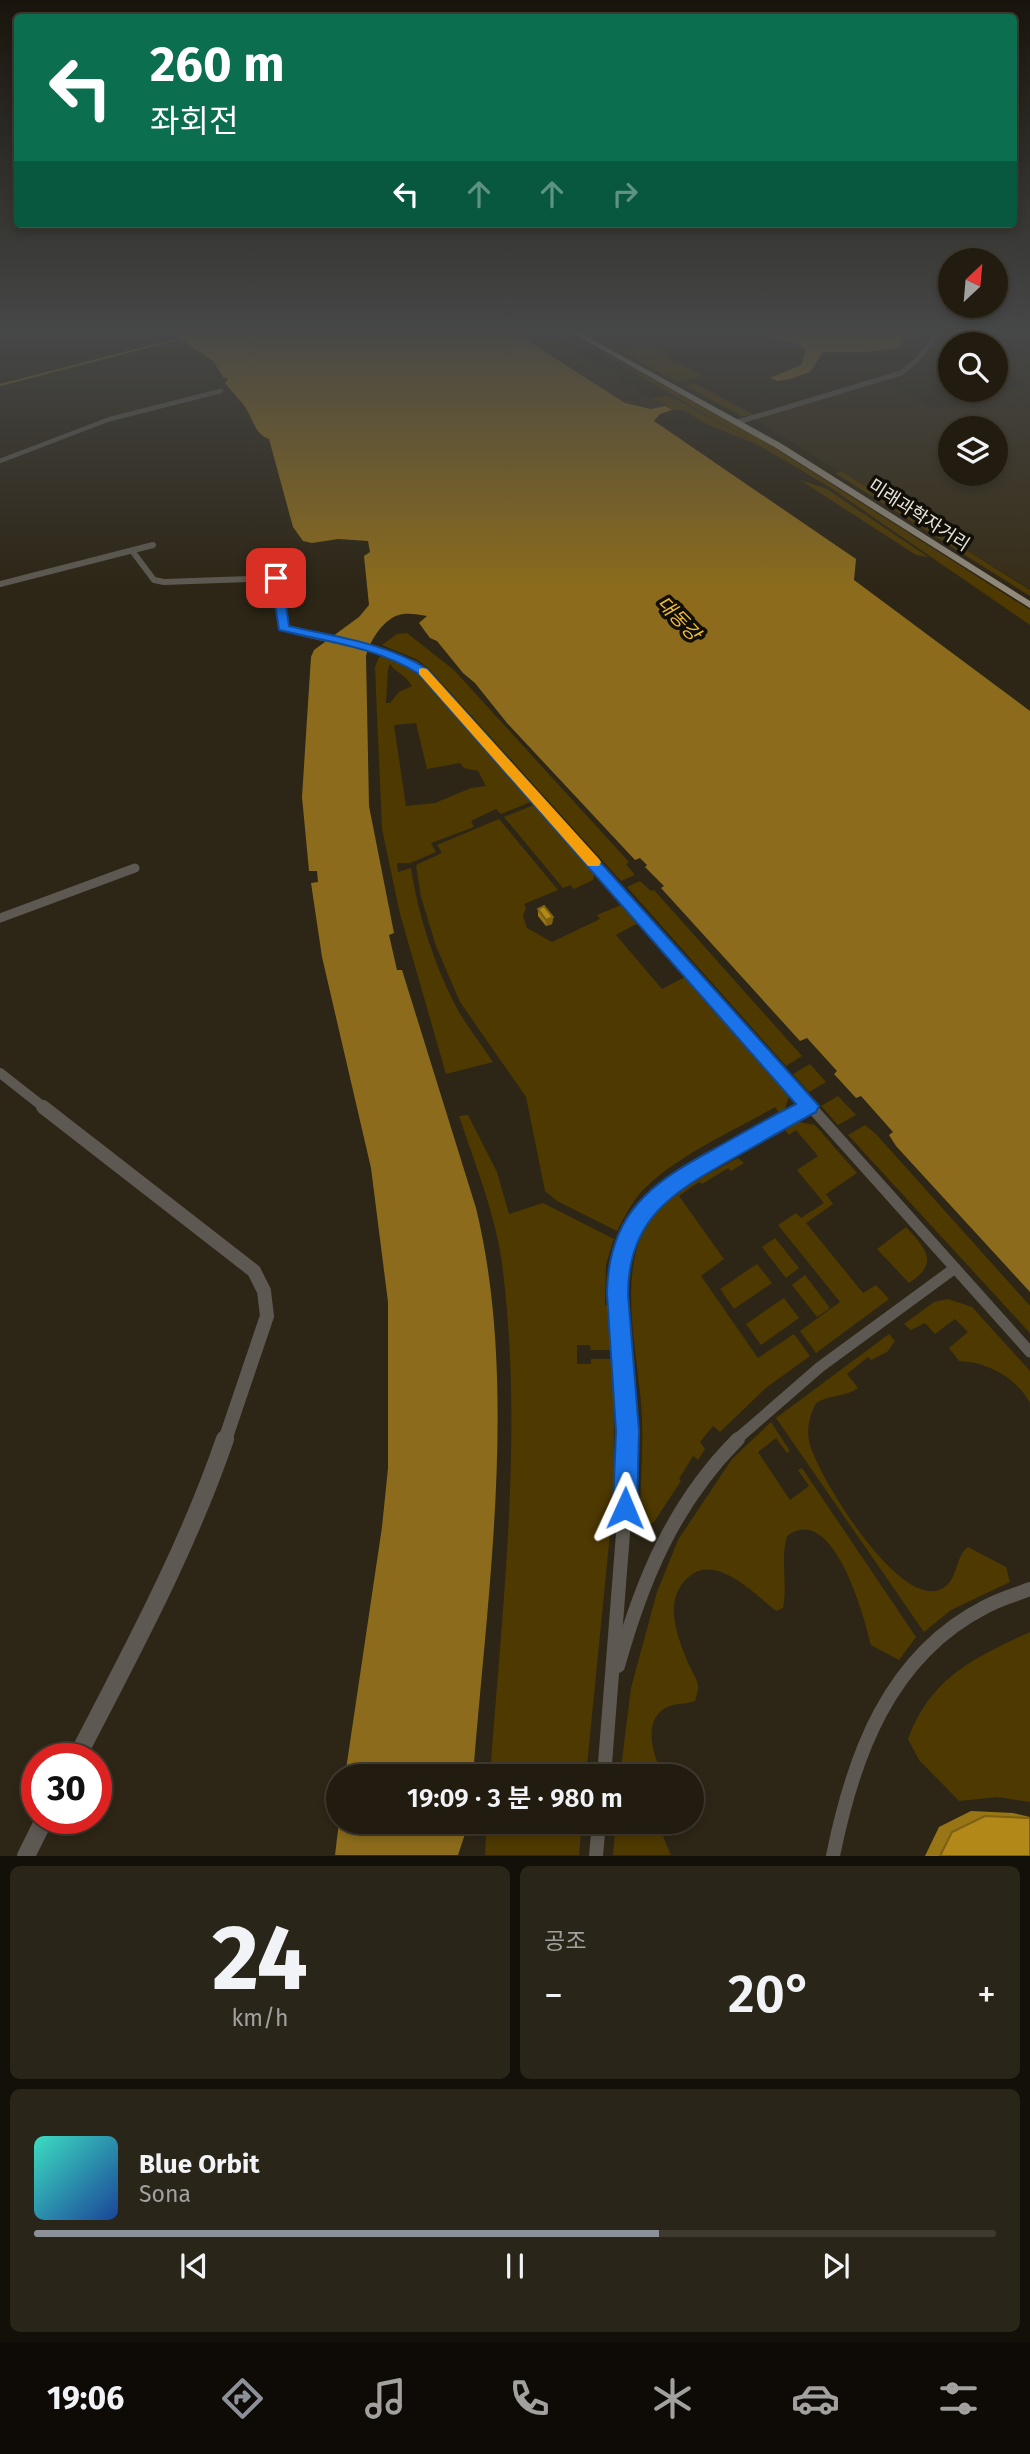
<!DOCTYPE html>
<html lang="ko">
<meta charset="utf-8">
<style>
:root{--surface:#221c10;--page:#2a2519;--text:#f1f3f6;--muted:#a2a19f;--line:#3f3a30;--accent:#8c9099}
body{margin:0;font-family:"Fira Sans","Noto Sans KR",sans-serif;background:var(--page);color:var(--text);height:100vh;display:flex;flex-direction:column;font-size:26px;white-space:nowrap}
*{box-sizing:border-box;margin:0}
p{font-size:23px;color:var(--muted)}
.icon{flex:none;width:38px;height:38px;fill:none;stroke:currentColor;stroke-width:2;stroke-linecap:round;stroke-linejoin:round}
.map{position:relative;height:1856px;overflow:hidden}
.sheet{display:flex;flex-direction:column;gap:10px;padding:10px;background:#130f09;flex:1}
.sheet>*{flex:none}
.top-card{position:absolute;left:14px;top:14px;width:1003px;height:214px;border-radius:7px;box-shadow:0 4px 10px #0003,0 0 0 2px var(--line);background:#0b6e4f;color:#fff;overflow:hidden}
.needle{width:46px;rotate:26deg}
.controls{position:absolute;left:938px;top:248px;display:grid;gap:14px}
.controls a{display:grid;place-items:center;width:70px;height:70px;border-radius:50%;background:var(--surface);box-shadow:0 4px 10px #0003,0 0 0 2px var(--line);font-size:35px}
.speed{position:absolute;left:21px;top:1743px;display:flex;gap:14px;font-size:35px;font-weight:700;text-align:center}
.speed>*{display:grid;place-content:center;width:91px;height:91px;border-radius:50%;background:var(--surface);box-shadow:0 4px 10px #0003,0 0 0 2px var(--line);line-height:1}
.speed .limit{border:10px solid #d22;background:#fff;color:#111}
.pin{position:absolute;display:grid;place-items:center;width:60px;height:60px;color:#fff;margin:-30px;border-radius:14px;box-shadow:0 4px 10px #0006}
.me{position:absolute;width:77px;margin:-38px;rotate:1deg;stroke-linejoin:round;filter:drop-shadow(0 0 5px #0008)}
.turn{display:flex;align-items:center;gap:24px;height:147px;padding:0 21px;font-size:32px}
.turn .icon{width:91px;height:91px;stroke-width:2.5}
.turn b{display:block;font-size:49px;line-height:60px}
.lanes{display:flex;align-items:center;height:66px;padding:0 21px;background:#0003;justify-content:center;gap:35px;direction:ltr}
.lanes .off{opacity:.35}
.big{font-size:52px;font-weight:600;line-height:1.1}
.sheet .card{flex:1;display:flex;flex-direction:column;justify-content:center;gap:10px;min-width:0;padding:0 24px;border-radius:10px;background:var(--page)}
.sheet .dial{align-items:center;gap:0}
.dial b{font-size:91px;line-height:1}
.song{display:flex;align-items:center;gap:21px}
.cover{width:84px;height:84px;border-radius:10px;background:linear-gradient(135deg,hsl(170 70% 55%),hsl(220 70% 35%))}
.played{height:7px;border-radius:4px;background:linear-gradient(90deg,var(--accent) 65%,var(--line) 65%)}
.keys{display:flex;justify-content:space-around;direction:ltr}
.heat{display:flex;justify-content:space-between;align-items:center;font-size:38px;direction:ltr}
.sheet .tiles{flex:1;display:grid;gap:10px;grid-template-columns:1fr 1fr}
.card:last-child{grid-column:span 2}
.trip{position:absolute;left:326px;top:1764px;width:378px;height:70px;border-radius:35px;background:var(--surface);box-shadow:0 4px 10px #0003,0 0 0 2px var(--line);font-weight:600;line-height:70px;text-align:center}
.dock{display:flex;height:112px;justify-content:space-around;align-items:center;background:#0e0b06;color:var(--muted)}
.dock .icon{width:49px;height:49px}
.dock .current{color:var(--accent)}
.dock b{font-size:32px;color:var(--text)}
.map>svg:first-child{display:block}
</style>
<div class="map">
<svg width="1030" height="1856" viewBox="0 0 1030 1856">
<rect width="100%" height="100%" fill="#2d2616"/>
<g fill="#372d17" fill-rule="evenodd">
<path d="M511,330h32l6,7 37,18 -4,1 14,9 8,-2 13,8 5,12 13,2 4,2v5l17,11 5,-1 4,4 -13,3 -27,-6z"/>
<path d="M1022,356l8,3v26l-34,-16v-7z"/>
<path d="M884,383l51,26 95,-23v203l-276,-170 103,-31zM950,429h46v45h-46z"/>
</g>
<g fill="#4e3900" fill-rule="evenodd">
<path d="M607,341l16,10 27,-6 15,10 -2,1 40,20 -25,6 -74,-40z"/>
<path d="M606,353l153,85 271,172v15l-202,-139 -220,-129z"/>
<path d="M694,383l60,32 -13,1 -55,-30z"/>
<path d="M666,396l20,8 70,40 -52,-21 -20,-13h-12l-11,-8 -10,-3z"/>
<path d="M842,472l188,118v6l-195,-123z"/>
<path d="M800,480l27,9 101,68 -12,-2z"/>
<path d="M407,633l47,37 175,192 -3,2 9,11 -14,6 -193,-213 -12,-9 -34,-14 15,-11z"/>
<path d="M387,656l19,8 15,12 112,125 -32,13 -5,-5 -25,12 3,6 -43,16 5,9 -26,11h-13l1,9 13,-4c7,47 25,102 48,144 10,17 23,33 34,50l-47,12 -46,-160 -18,-85 -7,-162 4,-10zM390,664c6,9 14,9 22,22l-13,6 -9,11h-4l2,-34zM416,723l11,46 33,-6 4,5 14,3 8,15 -15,2 -36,15 -29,3 -12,-81z"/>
<path d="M536,804l59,68 -2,8 -19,9 -4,-4 -7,3 -59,-71z"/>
<path d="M499,819l59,71 -34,14 2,4 -3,8 4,12 25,14 48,-23 -3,-4 24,-10 6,3 13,14 -24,13 46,54 25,-13 103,117 -5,16 -6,4 -4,-6c-43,25 -96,47 -132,83 -11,11 -19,28 -26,41l-60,-30 -12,-10 -19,-94 -66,-95 -24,-56 -15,-49 -5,-32 26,-12 -5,-8z"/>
<path d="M640,881l11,10 3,-1 148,166 -16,10 -159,-179z"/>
<path d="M810,1064l16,18 -17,10 -16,-18z"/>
<path d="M838,1096l18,19 -18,10 -17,-19z"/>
<path d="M468,1115l29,57 12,42 34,-11 71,36 -8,25 -1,41 4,-1 5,46h-23l-1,-5h-13v19h14v-5h23v134l-28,283h-96c12,-169 34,-343 12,-513 -7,-50 -27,-99 -43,-147z"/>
<path d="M799,1122l16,3 42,48 -31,21 7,10 -27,19 57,70 13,-8 13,14 -73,54 -16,-22 40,-29 -62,-77 18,-12 5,5 23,-15 -27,-33 21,-14 -22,-26 -7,5 -4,-5z"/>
<path d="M865,1125l11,9 154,172v27l-182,-198z"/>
<path d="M738,1158l6,5 -13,8 -3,-3 -26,16 -3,-2 -20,14 45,63 -23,17 57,82 36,-24 16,22 -43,31 -47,45 -7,-6 -13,16 5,7 -7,11 -5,-4 -14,23 2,2 -27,41 -7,3 -6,-4 -1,-11c1,-30 3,-61 2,-91 -2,-63 -31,-157 15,-208 22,-24 53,-38 81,-53z"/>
<path d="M906,1227c20,22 34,36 3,56l-32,-34z"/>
<path d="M775,1238l24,30 -13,10 -24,-31z"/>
<path d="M757,1264l15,19 -38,26 -14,-20z"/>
<path d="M805,1275l25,33 -13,9 -25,-32z"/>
<path d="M784,1298l15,20 -38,27 -15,-21z"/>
<path d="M948,1299l24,8 58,64v32c-14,-26 -43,-41 -71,-42l-10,-13 19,-16 -13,-13 -20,15 -10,-11 -14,7 -7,-6 30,-22z"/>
<path d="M889,1334l6,7 -8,11 -16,8 -3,-3 -21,17 11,14c-14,10 -28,6 -42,15 -7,13 -10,28 -6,42 10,34 87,160 129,145 20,-7 15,-33 29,-43l38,20 4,15 -59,28 -27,22 -148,-214z"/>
<path d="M771,1422l19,29 -3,2 -11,-15 -18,14 32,48 19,-14 -11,-16 4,-2 114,169 -17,23 -28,-15c-7,-29 -38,-144 -84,-109 -7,26 1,46 -4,72l-7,3c-20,-16 -58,-56 -85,-36 -30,23 -14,61 -2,90 3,6 8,14 9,20 1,5 -2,11 -3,16 -8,3 -15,2 -22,4 -33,9 -21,51 -9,71h-44l11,-88 26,-96 21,-52 54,-81z"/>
<path d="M1030,1632v170l-33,-5 -38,4 -40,-41 -11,-21c23,-62 66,-81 122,-107z"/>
<path d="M487,1822h95l-3,33h-94z"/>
<path d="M616,1822h41l14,33h-58z"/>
</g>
<g fill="#8c6c1c">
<path d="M166,330h345l114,73 26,6 14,-3 7,4 -12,4 -6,7 202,138 -2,21 176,131v581l-134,-146 -7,-11 4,-3 -32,-36 -5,2 -22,-24 3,-3 -30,-33 -7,3 -139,-153 3,-2 -19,-19 2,-2 -7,-7 -5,2 -128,-137 -32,-40 -12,-10 -26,-32 -7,-3 -11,-15 8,-7c-7,-1 -16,-3 -24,-2 -18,2 -33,26 -37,42l3,150 25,127 -5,2 8,35h5l74,238c43,177 11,387 -3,568h-128l37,-249 6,-59v-166l-17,-134 -49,-211 -11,-74 7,-1 -1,-11h-8l-7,-74 9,-140 3,-7 45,-33 10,-12 -5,-49 6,-4 -2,-11 -30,-2 -26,4 -9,-2 -10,-14 -24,-88c-14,-5 -16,-19 -22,-29 -6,-10 -15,-18 -22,-27l3,-4 -5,-2 -10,-16z"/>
<path d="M749,330h161v3l-12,15 -31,4h-44l-13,20 -20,7 -12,2 -8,-3 31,-13 5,-15 -9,-6z"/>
<path d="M339,1822h130l-11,33h-123z"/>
</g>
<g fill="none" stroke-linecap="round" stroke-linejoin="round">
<path stroke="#8c6c1c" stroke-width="2" d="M0,385l174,-45"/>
<path stroke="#5d5952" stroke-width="4.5" d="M0,461l110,-42 111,-28"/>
<g stroke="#5d5952" stroke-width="6">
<path d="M133,552l21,28 10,2 112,-4 8,50 22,5"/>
<path d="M0,584l153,-39"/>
</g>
<path stroke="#5d5952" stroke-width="7" d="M299,632l79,18 38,15 160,179"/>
<g stroke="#5d5952" stroke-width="9">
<path d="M575,842l237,267"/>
<path d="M0,918l135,-50"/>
<path d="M805,1109l5,-3"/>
</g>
<g stroke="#5d5952" stroke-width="11">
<path d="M811,1107l219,245"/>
<path d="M627,1440c1,-44 -10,-88 -10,-133 0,-21 1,-48 9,-68 25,-60 127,-102 183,-132"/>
<path d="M736,1440l84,-73 135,-99"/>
</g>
<g stroke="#5d5952" stroke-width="14">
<path d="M618,1666c24,-86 56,-163 120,-227"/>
<path d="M604,1776l21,-268 2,-69"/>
<path d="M596,1856l3,-34"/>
<path d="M833,1856c20,-100 56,-200 152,-249 14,-8 30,-12 45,-18"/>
</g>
<path stroke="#5d5952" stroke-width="5" d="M738,422l163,-49 15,-12 25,-31"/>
<path stroke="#5d5952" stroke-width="10" d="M0,1073l46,36"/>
<path stroke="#5d5952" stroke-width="14" d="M43,1107l211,164 10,20 3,25 -42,124"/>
<g stroke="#5d5952" stroke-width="18">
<path d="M76,1759c54,-105 111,-209 149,-320"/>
<path d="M26,1856l19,-38"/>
</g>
<path fill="#928b7c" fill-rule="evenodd" d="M567,330h8l207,114 248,157v7l-254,-160z"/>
</g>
<g fill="#997615">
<path d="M538,909l15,8 -1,7 -6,2 -8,-10z"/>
<path d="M971,1811l42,2 17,4v39h-105l14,-29z"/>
</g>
<path fill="#7d6011" d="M553,917l-1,7 -6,2v-6z"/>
<g fill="#b28918" stroke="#7d6011" stroke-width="2">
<path d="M544,906l9,11 -7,3 -8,-11z"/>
<path d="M985,1816l45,2v38h-90l12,-24z"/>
</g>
<linearGradient id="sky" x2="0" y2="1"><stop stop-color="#19150c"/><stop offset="0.56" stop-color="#464747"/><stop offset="1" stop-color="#464747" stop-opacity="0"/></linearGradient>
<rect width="1030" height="590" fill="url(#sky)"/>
<path fill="#1a73e8" stroke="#114b97" stroke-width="2" d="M276,575l6,3 7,48c47,11 97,17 138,43l392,437 -3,6c-28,15 -56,31 -84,47 -59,33 -104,60 -104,135l11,137 -2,77 -3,9 -9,3 -8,-3 -4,-9 3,-77 -9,-137c1,-81 44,-111 109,-146 26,-15 53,-30 80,-44l-377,-430c-42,-27 -92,-32 -140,-44l-8,-52z"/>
<path fill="#f59e0b" d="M423,668l4,1 172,190 2,3 -2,4h-11l-169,-192v-5z"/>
<g text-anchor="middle" stroke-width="7" stroke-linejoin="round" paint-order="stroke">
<g font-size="18" fill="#eae5db" stroke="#120f09">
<text transform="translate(919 515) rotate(33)" y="6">미래과학자거리</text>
</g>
<g font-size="19" font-style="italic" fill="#f2bd2f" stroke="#120f09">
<text transform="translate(679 618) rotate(46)" y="7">대동강</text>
</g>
</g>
</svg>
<div class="controls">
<a><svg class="needle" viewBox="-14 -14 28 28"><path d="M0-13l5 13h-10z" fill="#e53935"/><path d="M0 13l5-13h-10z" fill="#a2a19f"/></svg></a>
<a><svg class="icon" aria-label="search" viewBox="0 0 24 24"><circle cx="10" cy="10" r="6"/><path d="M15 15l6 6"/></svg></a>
<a><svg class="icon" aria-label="layers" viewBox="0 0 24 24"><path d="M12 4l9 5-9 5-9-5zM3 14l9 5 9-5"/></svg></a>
</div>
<div class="speed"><div class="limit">30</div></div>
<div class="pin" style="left:276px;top:578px;background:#d93025"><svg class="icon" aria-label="arrive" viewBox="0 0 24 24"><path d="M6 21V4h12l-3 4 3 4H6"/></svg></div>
<svg class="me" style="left:625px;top:1508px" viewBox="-20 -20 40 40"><path d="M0-17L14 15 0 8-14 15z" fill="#1a73e8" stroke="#fff" stroke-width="4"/></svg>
<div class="trip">19:09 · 3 분 · 980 m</div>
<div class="top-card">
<div class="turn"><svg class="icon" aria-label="left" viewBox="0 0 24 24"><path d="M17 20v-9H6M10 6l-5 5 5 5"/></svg><div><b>260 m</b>좌회전</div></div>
<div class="lanes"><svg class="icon" aria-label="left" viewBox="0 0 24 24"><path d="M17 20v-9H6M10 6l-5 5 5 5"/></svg><svg class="icon off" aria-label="ahead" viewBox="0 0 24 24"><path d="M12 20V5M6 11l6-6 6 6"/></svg><svg class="icon off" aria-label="ahead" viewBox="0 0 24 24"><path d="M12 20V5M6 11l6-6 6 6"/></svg><svg class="icon off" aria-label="right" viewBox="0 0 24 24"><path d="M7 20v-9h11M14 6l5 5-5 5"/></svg></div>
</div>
</div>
<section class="sheet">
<div class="tiles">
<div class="card dial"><b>24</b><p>km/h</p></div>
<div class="card"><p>공조</p>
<div class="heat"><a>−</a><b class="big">20°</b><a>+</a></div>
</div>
<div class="card">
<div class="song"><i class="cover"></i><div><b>Blue Orbit</b><p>Sona</p></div></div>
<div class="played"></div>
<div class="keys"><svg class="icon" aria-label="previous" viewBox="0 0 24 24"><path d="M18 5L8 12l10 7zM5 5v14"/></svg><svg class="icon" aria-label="pause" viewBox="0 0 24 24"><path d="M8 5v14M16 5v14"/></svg><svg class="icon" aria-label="next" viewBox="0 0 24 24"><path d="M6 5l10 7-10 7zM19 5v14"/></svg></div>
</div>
</div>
</section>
<nav class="dock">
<b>19:06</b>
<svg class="icon current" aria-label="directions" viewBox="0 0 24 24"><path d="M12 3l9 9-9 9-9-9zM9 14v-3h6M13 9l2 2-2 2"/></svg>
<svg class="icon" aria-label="music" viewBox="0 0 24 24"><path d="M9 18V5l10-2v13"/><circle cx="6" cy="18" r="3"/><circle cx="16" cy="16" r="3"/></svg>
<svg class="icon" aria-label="phone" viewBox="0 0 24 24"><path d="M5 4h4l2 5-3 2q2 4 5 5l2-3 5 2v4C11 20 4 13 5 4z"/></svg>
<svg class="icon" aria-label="climate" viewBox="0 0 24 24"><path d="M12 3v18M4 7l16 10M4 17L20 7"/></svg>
<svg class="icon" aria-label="car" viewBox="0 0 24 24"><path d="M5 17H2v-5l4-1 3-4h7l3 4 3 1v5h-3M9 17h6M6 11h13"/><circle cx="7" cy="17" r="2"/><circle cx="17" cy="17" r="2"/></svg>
<svg class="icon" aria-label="filters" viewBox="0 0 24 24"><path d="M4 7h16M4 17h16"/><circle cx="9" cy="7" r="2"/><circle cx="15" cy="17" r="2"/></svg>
</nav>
